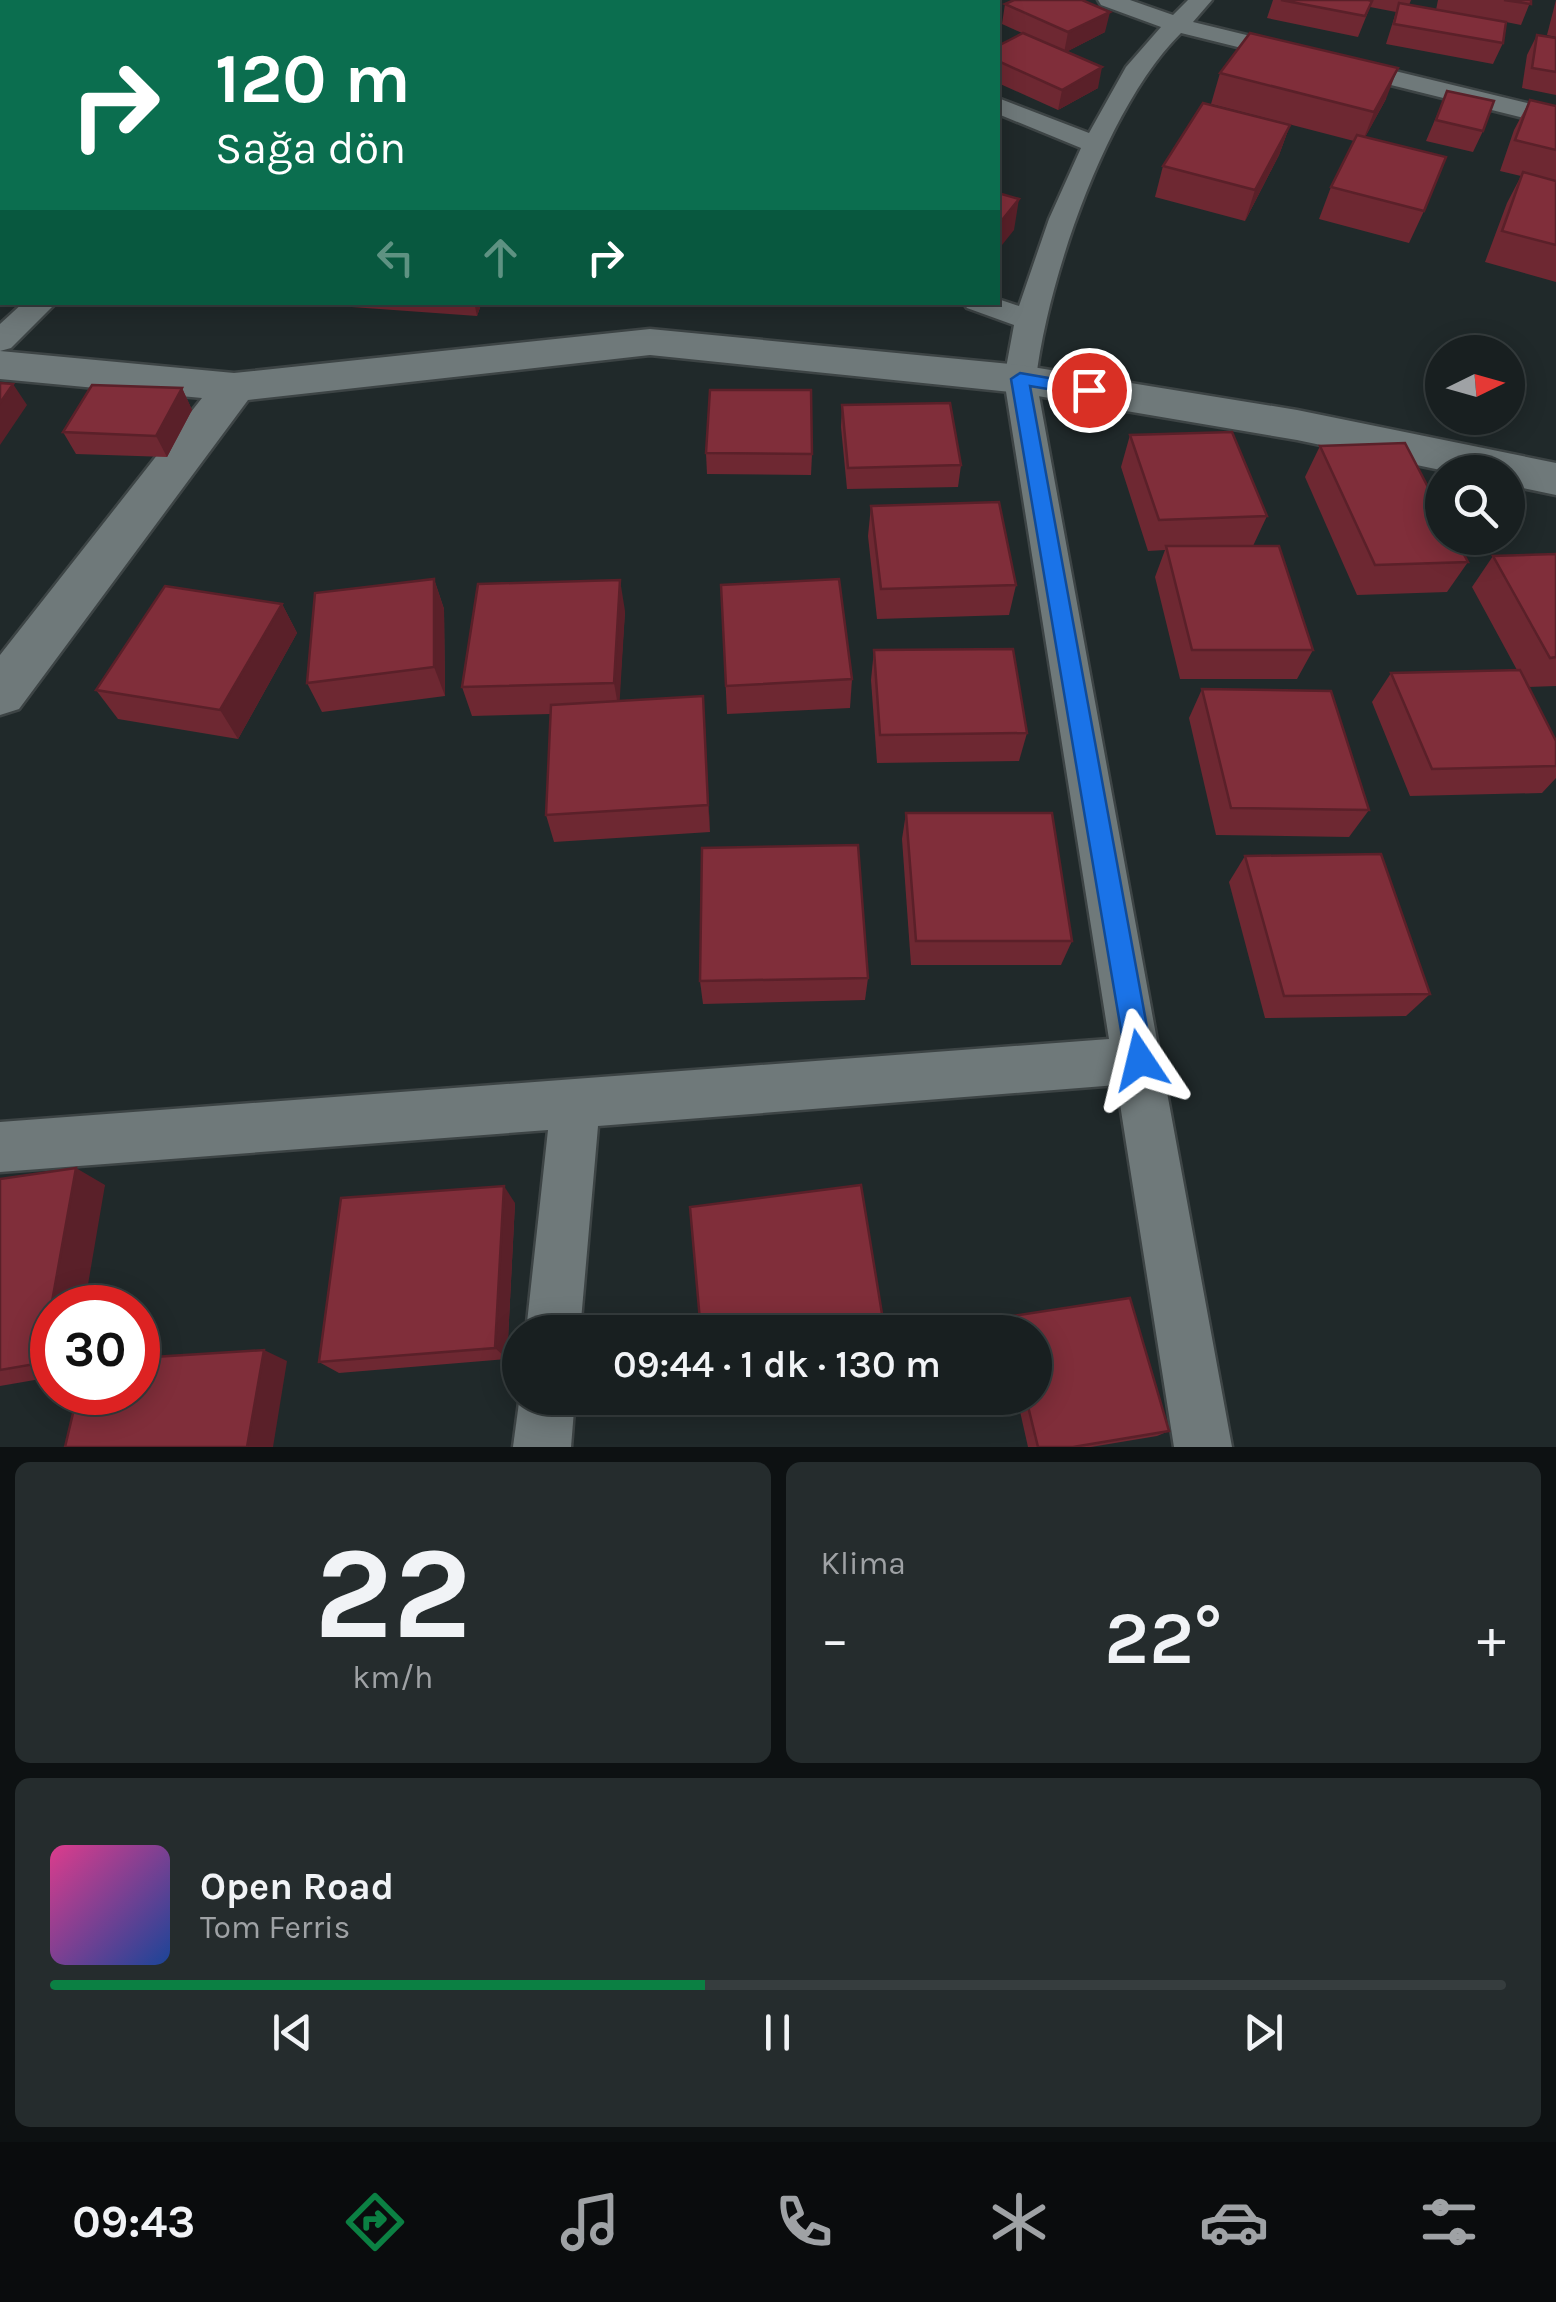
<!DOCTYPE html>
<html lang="tr">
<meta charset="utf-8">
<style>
:root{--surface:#181f20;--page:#252c2d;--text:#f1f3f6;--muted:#9fa2a5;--line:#363d3e;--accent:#0b8043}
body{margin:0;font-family:Karla,sans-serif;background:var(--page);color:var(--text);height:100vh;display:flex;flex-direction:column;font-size:38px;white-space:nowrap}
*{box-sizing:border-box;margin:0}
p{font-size:32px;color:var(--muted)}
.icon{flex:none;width:55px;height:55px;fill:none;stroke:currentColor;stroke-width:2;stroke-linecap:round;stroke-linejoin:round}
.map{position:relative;height:1447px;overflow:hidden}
.details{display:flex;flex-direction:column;gap:15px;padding:15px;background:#0d1112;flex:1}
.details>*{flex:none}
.top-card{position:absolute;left:0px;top:0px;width:1000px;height:305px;box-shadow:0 5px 25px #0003,0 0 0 2px var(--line);background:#0b6e4f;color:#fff;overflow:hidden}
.needle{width:65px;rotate:85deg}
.controls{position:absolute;left:1425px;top:335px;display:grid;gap:20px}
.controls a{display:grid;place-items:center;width:100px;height:100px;border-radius:50%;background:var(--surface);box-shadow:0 5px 25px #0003,0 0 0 2px var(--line);font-size:50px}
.speed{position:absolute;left:30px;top:1285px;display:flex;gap:20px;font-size:50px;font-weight:700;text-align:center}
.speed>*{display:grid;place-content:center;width:130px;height:130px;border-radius:50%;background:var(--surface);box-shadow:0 5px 25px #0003,0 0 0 2px var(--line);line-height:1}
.speed .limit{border:15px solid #d22;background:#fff;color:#111}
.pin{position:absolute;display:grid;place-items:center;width:85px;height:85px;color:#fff;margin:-42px;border:5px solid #fff;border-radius:50%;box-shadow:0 2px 10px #0007}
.me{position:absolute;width:110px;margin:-55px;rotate:350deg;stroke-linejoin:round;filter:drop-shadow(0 0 8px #0008)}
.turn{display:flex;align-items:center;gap:35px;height:210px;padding:0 50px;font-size:45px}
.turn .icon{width:130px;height:130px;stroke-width:2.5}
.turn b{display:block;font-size:70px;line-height:85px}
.lanes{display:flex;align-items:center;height:95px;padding:0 50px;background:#0003;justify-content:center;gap:50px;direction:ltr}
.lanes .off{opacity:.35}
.big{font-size:75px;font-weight:600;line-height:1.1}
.details .widget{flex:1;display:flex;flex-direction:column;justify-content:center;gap:15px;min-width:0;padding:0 35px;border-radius:15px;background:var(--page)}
.details .dial{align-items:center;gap:0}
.dial b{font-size:130px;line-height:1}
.song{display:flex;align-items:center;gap:30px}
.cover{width:120px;height:120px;border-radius:15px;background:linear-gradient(135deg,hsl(330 70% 55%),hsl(220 70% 35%))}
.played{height:10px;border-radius:5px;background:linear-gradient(90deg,var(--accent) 45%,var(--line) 45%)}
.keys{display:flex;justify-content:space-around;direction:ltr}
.heat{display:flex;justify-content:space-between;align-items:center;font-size:55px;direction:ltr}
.details .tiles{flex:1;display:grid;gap:15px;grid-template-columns:1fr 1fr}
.widget:last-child{grid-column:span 2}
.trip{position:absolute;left:502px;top:1315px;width:550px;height:100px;border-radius:50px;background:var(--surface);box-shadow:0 5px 25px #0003,0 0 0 2px var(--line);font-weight:600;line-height:100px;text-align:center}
.tabs{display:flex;height:160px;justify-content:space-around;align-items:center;background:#0a0c0d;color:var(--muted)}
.tabs .icon{width:70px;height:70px}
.tabs .current{color:var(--accent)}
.tabs b{font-size:45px;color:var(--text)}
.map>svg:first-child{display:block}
</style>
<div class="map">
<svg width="1556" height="1447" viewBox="0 0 1556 1447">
<rect width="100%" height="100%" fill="#20292a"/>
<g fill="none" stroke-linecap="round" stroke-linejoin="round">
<defs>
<g id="street">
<path d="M1098,0h32l43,15 15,-15h24l-19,22 363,88v16l-375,-93c-74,73 -133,244 -145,346l122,667 6,14 -2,5 70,382h-58l-57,-362 -519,41 -18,206h-54l22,-202 -548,42v-50l1109,-83 -105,-660 10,-54 -47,-17 -4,-6h35v-3l21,7 30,-87 32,-71 -83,-34v-16l91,35 37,-66 35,-40 -60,-22z"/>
<path d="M24,302h33l-46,46 -11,3v-27z"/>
<path d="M520,1395l55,3 -4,49h-58z"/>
</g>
<path id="secondary" d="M650,329l370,36 277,45 259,53v32l-48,-10v-13h-58l-153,-32 -277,-47 -370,-38 -402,45 -229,309 -19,6v-60l202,-257 -202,-19v-28l234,22z"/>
</defs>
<use href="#street" stroke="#3d4445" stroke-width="5"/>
<use href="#secondary" stroke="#3d4445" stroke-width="5"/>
<use href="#street" fill="#6f797a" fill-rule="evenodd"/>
<use href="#secondary" fill="#6f797a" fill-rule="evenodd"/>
</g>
<g fill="#6e2832">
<path d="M450,0h113l3,2h-116z"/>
<path d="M609,0h75v2h-72z"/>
<path d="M811,0h108v2h-105z"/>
<path d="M948,0h36l-5,2h-26z"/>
<path d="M1273,0h138l-2,5 27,5 2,-10h93l-10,25 -15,-3 -3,21 -10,21 -107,-20 10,-32 -26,-5 -12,30 -91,-19z"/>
<path d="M1556,0v37l-9,-2z"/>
<path d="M1005,4l100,28 -39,20 32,36 -40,22 -60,-27v-37l24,-13 -20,-9z"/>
<path d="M1537,35l19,3v57l-34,-7 5,-33z"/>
<path d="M1220,73l166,26 -21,38 59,74 -15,32 -90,-24 12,-32 23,-46 -143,-37z"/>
<path d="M1447,91l36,40 -10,21 -47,-11z"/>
<path d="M1530,100l26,6v176l-71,-20 22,-59 14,-27 -21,-5 14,-41z"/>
<path d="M1290,125l-11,30 -34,66 -90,-24 8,-31z"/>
<path d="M282,302h200l-5,14z"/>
<path d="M182,388l10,22 -25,47 -91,-3 -13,-22z"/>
<path d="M842,405l119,60 -3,22 -111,2 -6,-62z"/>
<path d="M1130,435l137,81 -14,30 60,104 -16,29h-117l-25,-102 10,-27 -17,1 -27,-84z"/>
<path d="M1320,446l148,116 -21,30 -90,3 -52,-118z"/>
<path d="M706,453l106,1 -1,21 -104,-1z"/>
<path d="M871,506l145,79 -7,30 -132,4 -9,-83z"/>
<path d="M1556,554v132l-28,1 28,54v37l-14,15 -132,3 -38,-94 19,-29 126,-3 -45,-83 21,-31z"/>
<path d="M434,579l10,30 1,87 -123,16 -15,-29z"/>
<path d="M721,585l131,94 -2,29 -123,6z"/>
<path d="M282,604l15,29 -59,106 -120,-20 -22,-29z"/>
<path d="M625,611l-6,90 84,-5 7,136 -156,10 -8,-27 5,-101 -79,2 -10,-29z"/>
<path d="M874,650l153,83 -8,28 -142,2 -6,-83z"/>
<path d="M1202,689l167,121 -20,27 -133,-2 -27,-117z"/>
<path d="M906,813l166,128 -11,24h-150l-9,-126z"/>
<path d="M1245,856l185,138 -24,22 -141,2 -36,-136z"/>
<path d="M868,978l-3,22 -162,4 -3,-23z"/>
<path d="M0,1179l105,6 -53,123v69l-52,9z"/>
<path d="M515,1203l-8,156 -168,14 -20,-11z"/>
<path d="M1130,1298l39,133 -12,5 -66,11h-63l-11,-49h18v-66h-33l-2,-6 7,-9z"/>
<path d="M883,1320l-5,12h-177z"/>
</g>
<g fill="#5a2029">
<path d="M79,0h61l1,2h-70z"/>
<rect x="635" y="0" width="49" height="2"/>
<path d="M902,0h17v2h-22z"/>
<path d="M966,0h18l-5,2h-13z"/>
<path d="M1110,12l-5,20 -41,21 4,-21z"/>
<path d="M1102,67l-4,21 -40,22 4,-20z"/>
<path d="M1398,68l-12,31 -24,44 12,-31z"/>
<path d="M1290,125l-11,30 -34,66 10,-31z"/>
<path d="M1019,199l-5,31 -16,20v-25z"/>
<path d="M474,302h8l-5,14z"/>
<path d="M13,384l14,21 -27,40v-42z"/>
<path d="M182,388l10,22 -25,47 -11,-21z"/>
<path d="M434,579l10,30 1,87 -11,-29z"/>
<path d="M620,580l5,31 -6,101 -5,-29z"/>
<path d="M282,604l15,29 -59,106 -18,-29z"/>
<path d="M703,696l2,29 5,107 -2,-27z"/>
<path d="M76,1168l29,17 -21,123h-32v59l-11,-4z"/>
<path d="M504,1186l11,17 -8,156 -12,-11z"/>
<path d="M264,1350l23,11 -14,86h-26z"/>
</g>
<g fill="#802e3a" stroke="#5a2029" stroke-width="2.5">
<path d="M52,0h27l-8,2h-16z"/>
<path d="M123,0h32l3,2h-43z"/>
<path d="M466,0h97l3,2h-98z"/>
<path d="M852,0h50l-5,2h-40z"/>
<path d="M1014,0h68l28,12 -42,20 -63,-28z"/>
<path d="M1281,0h87l4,1 -7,15z"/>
<path d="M1504,0h27v4z"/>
<path d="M1399,3l107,19 -3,21 -109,-19z"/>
<path d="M1023,33l79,34 -40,23 -64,-29v-15z"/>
<path d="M1250,33l148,35 -24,44 -154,-39z"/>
<path d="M1537,35l19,3v34l-24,-4z"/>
<path d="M1447,91l47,10 -11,30 -47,-11z"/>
<path d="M1530,100l26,6v44l-41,-10z"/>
<path d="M1203,103l87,22 -35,65 -92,-24z"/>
<path d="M1357,135l89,22 -22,54 -93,-24z"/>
<path d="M1523,172l33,9v64l-54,-14z"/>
<path d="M998,193l21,6 -21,26z"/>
<path d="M0,383l13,1 -13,19z"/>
<path d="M92,385l90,3 -26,48 -93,-4z"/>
<path d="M710,390h101l1,64 -106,-1z"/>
<path d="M950,403l11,62 -113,3 -6,-63z"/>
<path d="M1232,432l35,84 -108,4 -29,-85z"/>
<path d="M1405,443l37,71v24h13l13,24 -93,3 -55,-119z"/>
<path d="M999,502l17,83 -135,4 -10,-83z"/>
<path d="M1166,546h113l34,104h-121z"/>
<path d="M1556,554v103l-6,1 -57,-102z"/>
<path d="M434,579v88l-127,16 8,-90z"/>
<path d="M839,579l13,100 -126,7 -5,-101z"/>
<path d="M620,580l-6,103 -152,4 16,-103z"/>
<path d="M165,586l117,18 -62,106 -124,-20z"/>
<path d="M1013,649l14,84 -147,2 -6,-85z"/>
<path d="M1520,670l36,71v25l-124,3 -41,-96z"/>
<path d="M1202,689l129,2 38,119 -138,-2z"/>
<path d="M703,696l5,109 -162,10 5,-110z"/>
<path d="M906,813h146l20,128h-156z"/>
<path d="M858,845l10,133 -168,3 2,-133z"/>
<path d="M1381,854l49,140 -146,2 -39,-140z"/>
<path d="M76,1168l-35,195 -41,7v-191z"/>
<path d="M861,1185l22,135 -89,12h-93l-11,-125z"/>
<path d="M504,1186l-9,162 -176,14 22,-164z"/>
<path d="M1130,1298l39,133 -96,16h-35l-12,-49h9v-66h-24l-4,-15z"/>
<path d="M264,1350l-17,97h-182l13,-55h60v-34z"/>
</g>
<path fill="#1a73e8" stroke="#114b97" stroke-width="2.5" d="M1020,373l69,12 9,5 -9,6 -59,-10 123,674 -4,9 -9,4 -10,-4 -4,-9 -115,-681z"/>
</svg>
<div class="controls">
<a><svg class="needle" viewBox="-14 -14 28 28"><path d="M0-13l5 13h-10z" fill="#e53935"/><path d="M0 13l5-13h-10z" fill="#9fa2a5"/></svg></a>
<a><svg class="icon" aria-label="search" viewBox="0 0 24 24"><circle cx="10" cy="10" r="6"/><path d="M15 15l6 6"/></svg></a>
</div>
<div class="speed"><div class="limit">30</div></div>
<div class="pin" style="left:1089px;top:390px;background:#d93025"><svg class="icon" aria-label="arrive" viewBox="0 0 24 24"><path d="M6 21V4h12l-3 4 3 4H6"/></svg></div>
<svg class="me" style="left:1140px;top:1060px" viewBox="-20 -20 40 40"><path d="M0-17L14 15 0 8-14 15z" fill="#1a73e8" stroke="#fff" stroke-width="4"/></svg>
<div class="trip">09:44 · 1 dk · 130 m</div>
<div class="top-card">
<div class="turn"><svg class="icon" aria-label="right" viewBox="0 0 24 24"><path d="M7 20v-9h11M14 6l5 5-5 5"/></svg><div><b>120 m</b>Sağa dön</div></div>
<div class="lanes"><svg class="icon off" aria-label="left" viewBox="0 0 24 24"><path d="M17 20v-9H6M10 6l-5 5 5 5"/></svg><svg class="icon off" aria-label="ahead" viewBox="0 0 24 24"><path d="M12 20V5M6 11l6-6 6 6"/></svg><svg class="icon" aria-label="right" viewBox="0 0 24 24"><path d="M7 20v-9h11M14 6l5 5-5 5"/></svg></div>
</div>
</div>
<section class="details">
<div class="tiles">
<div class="widget dial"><b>22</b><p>km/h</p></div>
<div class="widget"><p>Klima</p>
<div class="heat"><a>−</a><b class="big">22°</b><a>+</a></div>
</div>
<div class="widget">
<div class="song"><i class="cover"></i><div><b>Open Road</b><p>Tom Ferris</p></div></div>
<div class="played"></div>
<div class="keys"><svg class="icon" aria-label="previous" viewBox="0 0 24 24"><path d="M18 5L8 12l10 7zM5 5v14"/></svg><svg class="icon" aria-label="pause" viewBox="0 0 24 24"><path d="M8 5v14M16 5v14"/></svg><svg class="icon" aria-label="next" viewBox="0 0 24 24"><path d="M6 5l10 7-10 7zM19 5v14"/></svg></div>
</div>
</div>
</section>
<nav class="tabs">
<b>09:43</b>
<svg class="icon current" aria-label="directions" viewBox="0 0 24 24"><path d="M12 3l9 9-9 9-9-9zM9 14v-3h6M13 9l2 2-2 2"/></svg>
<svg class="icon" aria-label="music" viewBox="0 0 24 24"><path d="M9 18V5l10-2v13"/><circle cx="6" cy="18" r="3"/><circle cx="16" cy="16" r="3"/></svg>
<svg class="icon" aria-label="phone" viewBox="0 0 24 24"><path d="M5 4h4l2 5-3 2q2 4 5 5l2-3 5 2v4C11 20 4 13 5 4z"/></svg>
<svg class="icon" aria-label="climate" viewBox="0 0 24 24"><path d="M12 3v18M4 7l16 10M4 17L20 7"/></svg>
<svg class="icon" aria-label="car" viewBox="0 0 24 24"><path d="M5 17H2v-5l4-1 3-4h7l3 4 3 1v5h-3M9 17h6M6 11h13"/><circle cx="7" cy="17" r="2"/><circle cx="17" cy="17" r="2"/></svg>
<svg class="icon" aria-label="filters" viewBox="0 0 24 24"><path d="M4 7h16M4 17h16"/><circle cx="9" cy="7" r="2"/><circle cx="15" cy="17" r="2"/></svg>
</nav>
